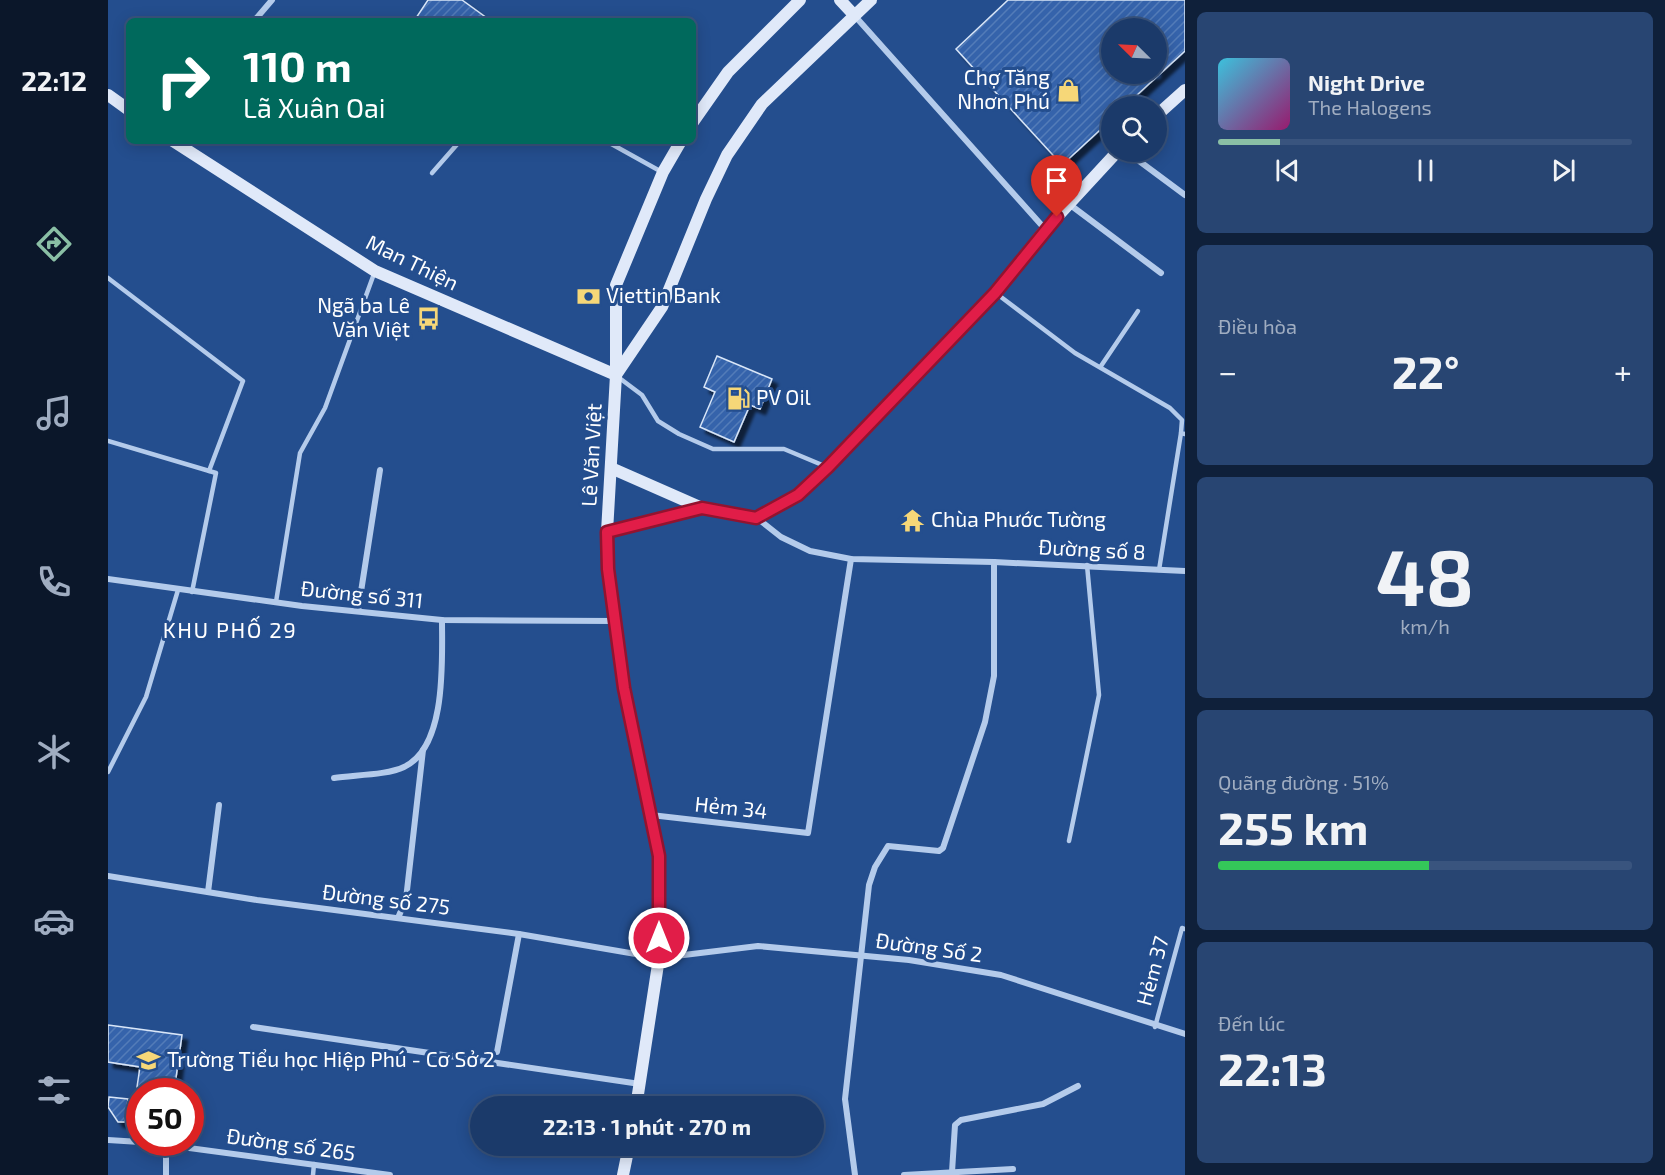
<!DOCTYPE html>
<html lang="vi">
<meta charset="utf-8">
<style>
:root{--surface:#1b3a6a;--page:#284572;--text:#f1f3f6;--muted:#a0adc1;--line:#39547e;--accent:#8abfa5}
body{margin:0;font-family:"Exo 2",sans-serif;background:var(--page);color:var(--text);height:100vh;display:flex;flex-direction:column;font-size:22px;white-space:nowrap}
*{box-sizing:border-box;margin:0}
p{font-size:20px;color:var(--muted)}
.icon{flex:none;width:33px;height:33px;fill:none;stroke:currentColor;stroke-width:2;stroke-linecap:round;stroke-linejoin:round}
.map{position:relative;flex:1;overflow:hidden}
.sheet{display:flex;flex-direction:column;gap:12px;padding:12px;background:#0f203a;width:480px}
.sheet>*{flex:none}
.guide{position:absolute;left:18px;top:18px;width:570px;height:126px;border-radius:9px;box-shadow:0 3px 15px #0003,0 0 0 2px var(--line);background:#00695c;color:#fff;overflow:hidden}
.needle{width:39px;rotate:294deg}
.fabs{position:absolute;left:993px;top:18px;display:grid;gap:12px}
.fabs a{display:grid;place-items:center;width:66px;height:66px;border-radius:50%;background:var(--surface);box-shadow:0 3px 15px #0003,0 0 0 2px var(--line);font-size:30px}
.speed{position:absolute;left:18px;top:1078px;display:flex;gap:12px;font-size:30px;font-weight:700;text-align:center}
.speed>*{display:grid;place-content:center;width:78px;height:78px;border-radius:50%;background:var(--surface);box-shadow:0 3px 15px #0003,0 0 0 2px var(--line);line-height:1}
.speed .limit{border:9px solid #d22;background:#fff;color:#111}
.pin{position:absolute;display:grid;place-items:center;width:51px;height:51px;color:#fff;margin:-62px -26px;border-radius:50% 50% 50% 0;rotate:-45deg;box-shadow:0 0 6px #0007}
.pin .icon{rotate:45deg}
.me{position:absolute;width:66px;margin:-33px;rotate:0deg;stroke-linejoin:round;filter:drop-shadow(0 0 4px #0008)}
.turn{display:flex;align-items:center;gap:21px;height:126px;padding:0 18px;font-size:27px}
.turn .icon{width:78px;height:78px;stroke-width:2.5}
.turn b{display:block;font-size:42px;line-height:51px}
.big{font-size:45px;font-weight:700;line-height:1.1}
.sheet .card{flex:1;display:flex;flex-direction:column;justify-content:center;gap:9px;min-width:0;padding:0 21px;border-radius:9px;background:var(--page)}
.sheet .dial{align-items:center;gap:0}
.dial b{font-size:78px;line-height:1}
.song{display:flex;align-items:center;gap:18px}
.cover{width:72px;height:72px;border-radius:9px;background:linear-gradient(135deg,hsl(190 70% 55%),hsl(320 70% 35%))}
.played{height:6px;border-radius:3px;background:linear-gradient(90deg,var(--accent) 15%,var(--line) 15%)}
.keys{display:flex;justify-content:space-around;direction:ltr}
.heat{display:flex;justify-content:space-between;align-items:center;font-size:33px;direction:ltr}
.charge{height:9px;border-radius:4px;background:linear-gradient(90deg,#34c759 51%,var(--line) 0)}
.trip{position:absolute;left:362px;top:1096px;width:354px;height:60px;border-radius:30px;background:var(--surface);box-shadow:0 3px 15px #0003,0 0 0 2px var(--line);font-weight:700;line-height:60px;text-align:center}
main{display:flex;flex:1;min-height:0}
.tabs{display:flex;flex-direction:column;width:108px;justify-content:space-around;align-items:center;background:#0b172a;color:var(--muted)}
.tabs .icon{width:42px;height:42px}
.tabs .current{color:var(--accent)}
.tabs b{font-size:27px;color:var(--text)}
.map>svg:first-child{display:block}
</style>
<main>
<nav class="tabs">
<b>22:12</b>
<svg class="icon current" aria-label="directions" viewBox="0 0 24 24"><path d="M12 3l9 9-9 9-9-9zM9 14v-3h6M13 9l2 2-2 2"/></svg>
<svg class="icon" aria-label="music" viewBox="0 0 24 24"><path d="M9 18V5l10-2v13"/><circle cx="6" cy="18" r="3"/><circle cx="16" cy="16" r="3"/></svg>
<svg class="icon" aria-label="phone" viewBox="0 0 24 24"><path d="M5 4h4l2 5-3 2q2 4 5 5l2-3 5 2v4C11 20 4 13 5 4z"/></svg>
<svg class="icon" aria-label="climate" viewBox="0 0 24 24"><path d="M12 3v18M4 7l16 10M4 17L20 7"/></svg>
<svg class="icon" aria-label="car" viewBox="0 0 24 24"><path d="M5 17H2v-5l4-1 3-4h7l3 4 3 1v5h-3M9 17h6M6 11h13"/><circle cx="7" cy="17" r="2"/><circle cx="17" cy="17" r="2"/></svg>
<svg class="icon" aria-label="filters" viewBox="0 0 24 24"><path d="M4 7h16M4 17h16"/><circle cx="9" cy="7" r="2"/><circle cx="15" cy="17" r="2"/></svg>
</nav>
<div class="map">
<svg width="1077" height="1175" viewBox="0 0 1077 1175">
<defs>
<pattern id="building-hatch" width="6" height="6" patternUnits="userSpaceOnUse" patternTransform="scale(1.5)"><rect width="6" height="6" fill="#3564ab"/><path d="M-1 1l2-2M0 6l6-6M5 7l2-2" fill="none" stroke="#537bb8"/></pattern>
<filter id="shadow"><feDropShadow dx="5.5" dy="5.5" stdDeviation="1.5" flood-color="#0009"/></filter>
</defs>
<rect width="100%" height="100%" fill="#244e8e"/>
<g fill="url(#building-hatch)" stroke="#d9e6f8" stroke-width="1.5" fill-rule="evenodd" filter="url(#shadow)">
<path d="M320,0h34l29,21h-77z"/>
<path d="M900,0h177v51l-60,55h-13v13l-50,46 -106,-116zM1004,28h44v46h-44z"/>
<path d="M609,356l55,23 -12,30 -10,-4 -16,37 -34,-15 15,-35 -11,-5z"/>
<path d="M0,1025l74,10 -8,57 -37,-5 3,-20 -32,-5z"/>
<path d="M1,1097l19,2 -3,23h-7l-10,-15z"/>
</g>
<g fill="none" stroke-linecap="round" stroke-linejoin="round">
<g stroke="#b4cbeb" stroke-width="4.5">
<path d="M498,141l54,30"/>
<path d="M324,173l28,-32"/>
<path d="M0,278l135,103 -34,90"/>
<path d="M889,294l78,59 95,55 12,12 -1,13 4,1"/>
<path d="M993,366l37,-55"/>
<path d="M510,377l24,18 16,26 21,13 34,15h71l43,18"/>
<path d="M0,441l108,32 -24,119"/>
<path d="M1051,570l22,-137"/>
<path d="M168,602l24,-149 25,-45 50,-137"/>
<path d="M0,772l38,-75 32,-107"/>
<path d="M961,841l30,-146 -12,-130"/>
<path d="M1047,1027l27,-99 3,1"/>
<path d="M205,1175l1,-11"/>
</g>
<g stroke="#b4cbeb" stroke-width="6">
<path d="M746,15l191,214"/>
<path d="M146,21l18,-21"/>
<path d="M1019,152l58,43"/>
<path d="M961,204l92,69"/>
<path d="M649,518l24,19 29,14 41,8 143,3 191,9"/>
<path d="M0,579l194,27 140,14 173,1"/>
<path d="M250,611l22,-141"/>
<path d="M226,778c19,-3 54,-3 70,-11 43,-20 38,-107 38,-147"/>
<path d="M543,815l157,18 43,-274"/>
<path d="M0,876l149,24 262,34 140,24 99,-12 151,14 92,15 184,59"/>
<path d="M100,892l11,-87"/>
<path d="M290,918l8,-19 17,-149"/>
<path d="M145,1027l387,57"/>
<path d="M389,1052l22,-118"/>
<path d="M0,1140l32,2"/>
<path d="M44,1143l238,32"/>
<path d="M844,1172l3,-47 6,-5 82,-16 35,-18"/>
<path d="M58,1175v-31"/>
<path d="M747,1175l-10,-76 24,-214 6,-18 13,-21 51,5 4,-3 42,-126 9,-46v-114"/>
<path d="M796,1175l109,-6"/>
</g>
<g stroke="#e0e9f9" stroke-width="12">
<path d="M732,0l14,15"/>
<path d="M0,95l21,15"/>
<path d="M1048,116l29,-26"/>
<path d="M585,122l35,-50 72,-72"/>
<path d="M65,141l202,130 241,104"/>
<path d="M508,375l46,-68 44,-108 21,-44 35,-51 109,-104"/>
<path d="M503,468l91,40 54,10 42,-23 30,-28 167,-174 50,-63 72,-78"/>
<path d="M499,532l95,-24"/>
<path d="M528,1107l23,-149v-101l-35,-169 -16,-119 -1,-37 9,-157v-90l47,-113 18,-31"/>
<path d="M515,1175l6,-29"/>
</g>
</g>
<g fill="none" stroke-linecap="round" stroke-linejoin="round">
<defs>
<path id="route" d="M551,938v-82l-35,-168 -16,-119 -1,-37 95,-24 54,10 42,-23 30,-28 167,-174 62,-76"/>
</defs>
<use href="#route" stroke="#92132f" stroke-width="15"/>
<use href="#route" stroke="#e11d48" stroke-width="10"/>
</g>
<defs>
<symbol id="shop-bare" viewBox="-9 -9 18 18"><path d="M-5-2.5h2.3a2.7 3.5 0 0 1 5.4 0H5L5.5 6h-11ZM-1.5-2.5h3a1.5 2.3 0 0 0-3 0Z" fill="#f6d778" stroke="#244e8e" stroke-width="2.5" paint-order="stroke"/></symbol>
<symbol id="bank-bare" viewBox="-9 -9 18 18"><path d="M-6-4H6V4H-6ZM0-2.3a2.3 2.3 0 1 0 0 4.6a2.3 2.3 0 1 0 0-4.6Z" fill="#f6d778" stroke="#244e8e" stroke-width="2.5" paint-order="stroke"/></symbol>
<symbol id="bus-bare" viewBox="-9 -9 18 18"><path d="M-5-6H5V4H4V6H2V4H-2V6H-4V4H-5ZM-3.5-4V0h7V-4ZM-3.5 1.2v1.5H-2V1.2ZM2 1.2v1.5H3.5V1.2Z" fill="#f6d778" stroke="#244e8e" stroke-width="2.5" paint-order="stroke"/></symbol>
<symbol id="fuel-bare" viewBox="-9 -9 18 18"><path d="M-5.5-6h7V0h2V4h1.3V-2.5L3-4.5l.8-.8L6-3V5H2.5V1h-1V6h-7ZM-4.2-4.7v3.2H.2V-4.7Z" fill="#f6d778" stroke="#244e8e" stroke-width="2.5" paint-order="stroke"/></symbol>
<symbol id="temple-bare" viewBox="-9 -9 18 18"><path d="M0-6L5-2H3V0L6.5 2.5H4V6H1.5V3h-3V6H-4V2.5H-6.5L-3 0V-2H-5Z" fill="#f6d778" stroke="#244e8e" stroke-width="2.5" paint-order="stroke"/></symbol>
<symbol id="school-bare" viewBox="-9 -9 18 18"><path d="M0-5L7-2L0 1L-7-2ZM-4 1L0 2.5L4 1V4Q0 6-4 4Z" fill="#f6d778" stroke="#244e8e" stroke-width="2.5" paint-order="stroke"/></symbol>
</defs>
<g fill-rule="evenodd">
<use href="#shop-bare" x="944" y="74" width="33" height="33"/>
<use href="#bank-bare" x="464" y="280" width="33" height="33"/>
<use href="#bus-bare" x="304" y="302" width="33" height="33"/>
<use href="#fuel-bare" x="614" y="382" width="33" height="33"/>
<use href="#temple-bare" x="788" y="504" width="33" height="33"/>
<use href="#school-bare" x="24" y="1044" width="33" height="33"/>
</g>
<g text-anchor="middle" stroke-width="6" stroke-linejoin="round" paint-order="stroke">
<g font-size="21" fill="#fff" stroke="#244e8e" text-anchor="start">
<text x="942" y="85" text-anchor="end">Chợ Tăng<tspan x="942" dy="24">Nhơn Phú</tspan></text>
<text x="498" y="303">Viettin Bank</text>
<text x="302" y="313" text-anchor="end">Ngã ba Lê<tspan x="302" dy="24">Văn Việt</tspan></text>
<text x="648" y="405">PV Oil</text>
<text x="823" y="527">Chùa Phước Tường</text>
<text x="59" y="1067">Trường Tiểu học Hiệp Phú - Cơ Sở 2</text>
</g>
<g font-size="21" fill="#fff" stroke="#244e8e">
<text transform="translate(304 263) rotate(26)" y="7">Man Thiện</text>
<text transform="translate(484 455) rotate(-87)" y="7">Lê Văn Việt</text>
<text transform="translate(984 550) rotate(3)" y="7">Đường số 8</text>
<text transform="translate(254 595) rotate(6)" y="7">Đường số 311</text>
<text transform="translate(623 808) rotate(6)" y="7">Hẻm 34</text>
<text transform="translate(278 900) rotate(7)" y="7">Đường số 275</text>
<text transform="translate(821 948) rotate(8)" y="7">Đường Số 2</text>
<text transform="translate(1045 971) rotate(-75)" y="7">Hẻm 37</text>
<text transform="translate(183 1145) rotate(8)" y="7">Đường số 265</text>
</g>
<g font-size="22" letter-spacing="1.5" fill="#fff" stroke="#244e8e">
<text x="122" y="638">KHU PHỐ 29</text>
</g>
</g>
</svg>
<div class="fabs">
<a><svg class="needle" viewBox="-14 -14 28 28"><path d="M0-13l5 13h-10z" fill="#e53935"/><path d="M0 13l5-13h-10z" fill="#a0adc1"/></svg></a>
<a><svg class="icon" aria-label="search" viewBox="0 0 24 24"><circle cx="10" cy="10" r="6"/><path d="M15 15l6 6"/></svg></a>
</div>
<div class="speed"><div class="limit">50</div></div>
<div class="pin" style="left:949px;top:217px;background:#d93025"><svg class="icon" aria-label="arrive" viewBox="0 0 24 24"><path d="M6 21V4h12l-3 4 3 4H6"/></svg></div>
<svg class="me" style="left:551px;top:938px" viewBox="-20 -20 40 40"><circle r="17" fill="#e11d48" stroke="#fff" stroke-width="3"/><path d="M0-11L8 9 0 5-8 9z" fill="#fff"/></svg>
<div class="trip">22:13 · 1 phút · 270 m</div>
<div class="guide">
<div class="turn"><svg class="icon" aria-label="right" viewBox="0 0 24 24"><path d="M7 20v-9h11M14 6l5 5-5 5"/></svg><div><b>110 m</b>Lã Xuân Oai</div></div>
</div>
</div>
<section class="sheet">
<div class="card">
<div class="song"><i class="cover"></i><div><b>Night Drive</b><p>The Halogens</p></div></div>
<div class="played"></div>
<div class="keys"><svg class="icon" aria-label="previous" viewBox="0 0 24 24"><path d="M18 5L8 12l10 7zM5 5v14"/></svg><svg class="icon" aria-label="pause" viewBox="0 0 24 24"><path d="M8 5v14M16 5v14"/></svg><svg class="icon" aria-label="next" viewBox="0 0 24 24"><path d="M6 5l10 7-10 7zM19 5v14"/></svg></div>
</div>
<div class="card"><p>Điều hòa</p>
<div class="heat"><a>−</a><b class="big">22°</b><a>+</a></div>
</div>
<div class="card dial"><b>48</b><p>km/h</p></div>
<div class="card"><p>Quãng đường · 51%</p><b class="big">255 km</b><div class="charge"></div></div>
<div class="card"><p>Đến lúc</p><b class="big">22:13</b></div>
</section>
</main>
